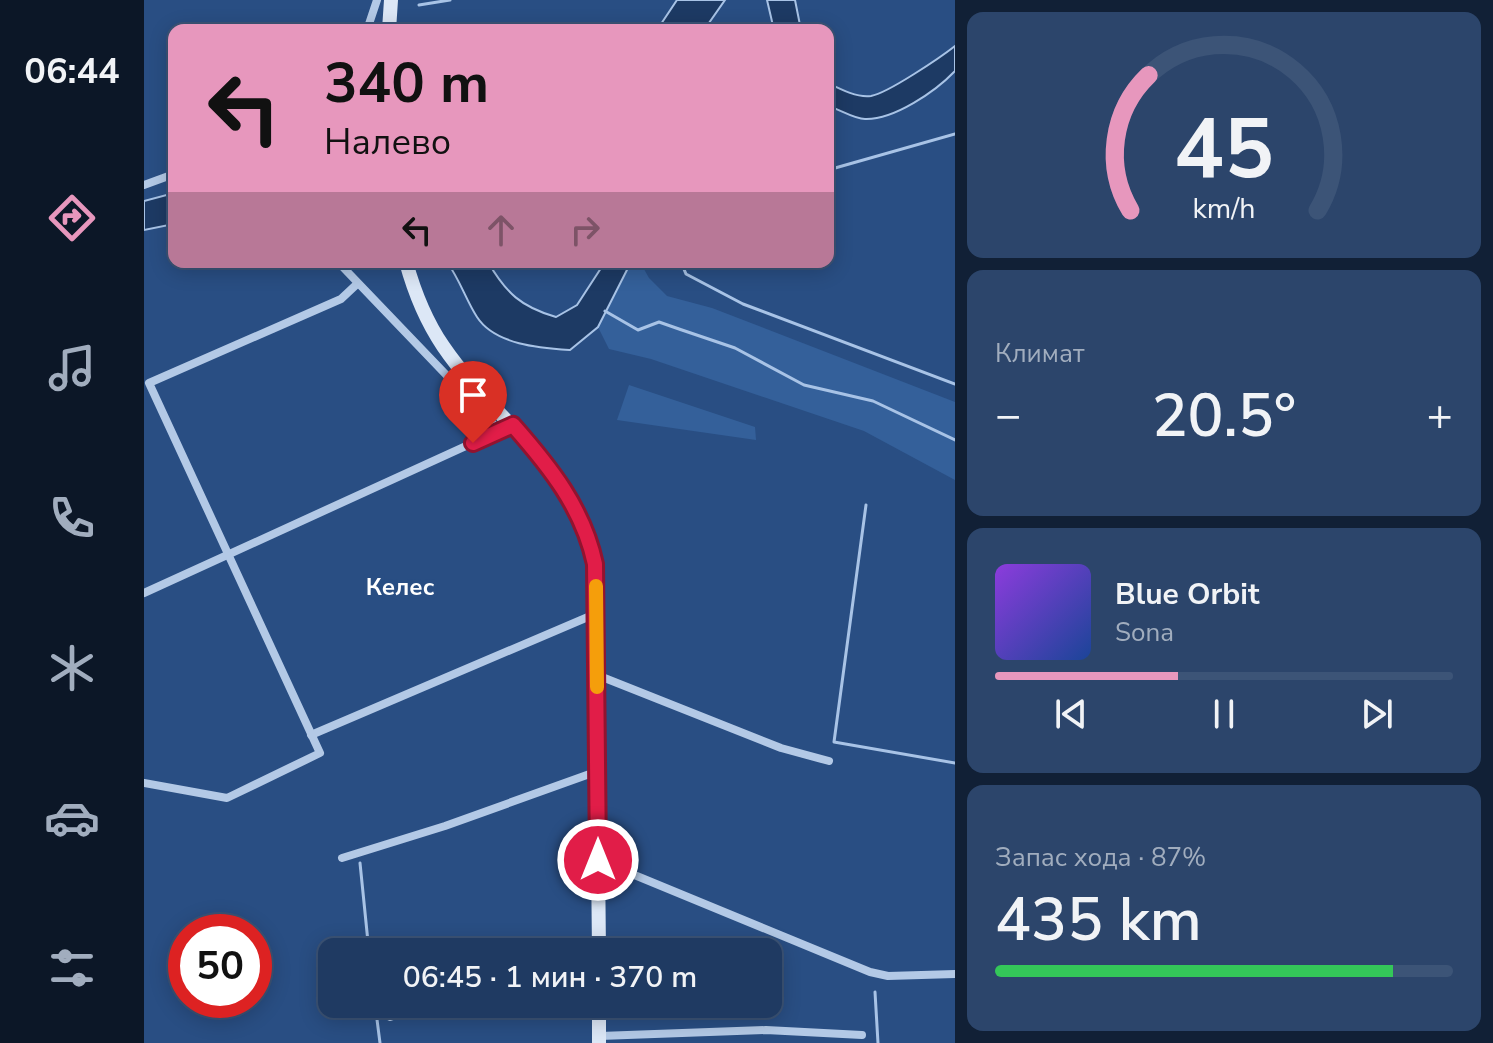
<!DOCTYPE html>
<html lang="ru">
<meta charset="utf-8">
<style>
:root{--surface:#1f3a62;--page:#2c456b;--text:#f1f3f6;--muted:#a1adbe;--line:#3c5477;--accent:#e797bd}
body{margin:0;font-family:"Nunito Sans",sans-serif;background:var(--page);color:var(--text);height:100vh;display:flex;flex-direction:column;font-size:30px;white-space:nowrap}
*{box-sizing:border-box;margin:0}
p{font-size:26px;color:var(--muted)}
.icon{flex:none;width:44px;height:44px;fill:none;stroke:currentColor;stroke-width:2;stroke-linecap:round;stroke-linejoin:round}
.map{position:relative;flex:1;overflow:hidden}
.sheet{display:flex;flex-direction:column;gap:12px;padding:12px;background:#112036;width:538px}
.sheet>*{flex:none}
.top-card{position:absolute;left:24px;top:24px;width:666px;height:244px;border-radius:16px;box-shadow:0 4px 20px #0003,0 0 0 2px var(--line);background:#e797bd;color:#111;overflow:hidden}
.speed{position:absolute;left:24px;top:914px;display:flex;gap:16px;font-size:40px;font-weight:700;text-align:center}
.speed>*{display:grid;place-content:center;width:104px;height:104px;border-radius:50%;background:var(--surface);box-shadow:0 4px 20px #0003,0 0 0 2px var(--line);line-height:1}
.speed .limit{border:12px solid #d22;background:#fff;color:#111}
.pin{position:absolute;display:grid;place-items:center;width:68px;height:68px;color:#fff;margin:-82px -34px;border-radius:50% 50% 50% 0;rotate:-45deg;box-shadow:0 0 8px #0007}
.pin .icon{rotate:45deg}
.me{position:absolute;width:88px;margin:-44px;rotate:0deg;stroke-linejoin:round;filter:drop-shadow(0 0 6px #0008)}
.turn{display:flex;align-items:center;gap:28px;height:168px;padding:0 24px;font-size:36px}
.turn .icon{width:104px;height:104px;stroke-width:2.5}
.turn b{display:block;font-size:56px;line-height:68px}
.lanes{display:flex;align-items:center;height:76px;padding:0 24px;background:#0003;justify-content:center;gap:40px;direction:ltr}
.lanes .off{opacity:.35}
.big{font-size:60px;font-weight:600;line-height:1.1}
.sheet .card{flex:1;display:flex;flex-direction:column;justify-content:center;gap:12px;min-width:0;padding:0 28px;border-radius:16px;background:var(--page)}
.sheet .dial{align-items:center;gap:0}
.dial svg{height:208px;overflow:visible;fill:none;stroke:var(--line);stroke-width:7;stroke-linecap:round;text-anchor:middle}
.dial text{fill:var(--text);stroke:none}
.song{display:flex;align-items:center;gap:24px}
.cover{width:96px;height:96px;border-radius:12px;background:linear-gradient(135deg,hsl(270 70% 55%),hsl(220 70% 35%))}
.played{height:8px;border-radius:4px;background:linear-gradient(90deg,var(--accent) 40%,var(--line) 40%)}
.keys{display:flex;justify-content:space-around;direction:ltr}
.heat{display:flex;justify-content:space-between;align-items:center;font-size:44px;direction:ltr}
.charge{height:12px;border-radius:6px;background:linear-gradient(90deg,#34c759 87%,var(--line) 0)}
.trip{position:absolute;left:174px;top:938px;width:464px;height:80px;border-radius:16px;background:var(--surface);box-shadow:0 4px 20px #0003,0 0 0 2px var(--line);font-weight:600;line-height:80px;text-align:center}
main{display:flex;flex:1;min-height:0}
.tabs{display:flex;flex-direction:column;width:144px;justify-content:space-around;align-items:center;background:#0c1727;color:var(--muted)}
.tabs .icon{width:56px;height:56px}
.tabs .active{color:var(--accent)}
.tabs b{font-size:36px;color:var(--text)}
.map>svg:first-child{display:block}
</style>
<main>
<nav class="tabs">
<b>06:44</b>
<svg class="icon active" aria-label="directions" viewBox="0 0 24 24"><path d="M12 3l9 9-9 9-9-9zM9 14v-3h6M13 9l2 2-2 2"/></svg>
<svg class="icon" aria-label="music" viewBox="0 0 24 24"><path d="M9 18V5l10-2v13"/><circle cx="6" cy="18" r="3"/><circle cx="16" cy="16" r="3"/></svg>
<svg class="icon" aria-label="phone" viewBox="0 0 24 24"><path d="M5 4h4l2 5-3 2q2 4 5 5l2-3 5 2v4C11 20 4 13 5 4z"/></svg>
<svg class="icon" aria-label="climate" viewBox="0 0 24 24"><path d="M12 3v18M4 7l16 10M4 17L20 7"/></svg>
<svg class="icon" aria-label="car" viewBox="0 0 24 24"><path d="M5 17H2v-5l4-1 3-4h7l3 4 3 1v5h-3M9 17h6M6 11h13"/><circle cx="7" cy="17" r="2"/><circle cx="17" cy="17" r="2"/></svg>
<svg class="icon" aria-label="filters" viewBox="0 0 24 24"><path d="M4 7h16M4 17h16"/><circle cx="9" cy="7" r="2"/><circle cx="15" cy="17" r="2"/></svg>
</nav>
<div class="map">
<svg width="811" height="1043" viewBox="0 0 811 1043">
<rect width="100%" height="100%" fill="#294e83"/>
<g fill="#34609a">
<path d="M487,262h9l9,16 18,18 45,12 243,94v78l-91,-49 -213,-72 -42,-10 -11,-22z"/>
<path d="M485,385l126,42 1,13 -139,-20z"/>
</g>
<g fill="#1d3a64" stroke="#a8c3e6" stroke-width="2">
<path d="M533,0h48l-21,30h-47z"/>
<path d="M623,0h28l6,30h-27z"/>
<path d="M811,46v25c-19,20 -61,49 -90,48 -11,0 -26,-10 -37,-13v-23c12,6 29,15 43,13 17,-3 70,-39 84,-50z"/>
<path d="M30,193v31l-30,6v-29z"/>
<path d="M303,262h41c18,31 33,45 68,55l21,-12 28,-43h26l-33,65 -28,23c-29,-2 -75,-5 -93,-33 -11,-17 -17,-37 -30,-55z"/>
</g>
<g fill="none" stroke-linecap="round" stroke-linejoin="round">
<g stroke="#a8c3e6" stroke-width="3">
<path d="M275,5l31,-5"/>
<path d="M684,170l127,-36"/>
<path d="M537,262l5,12 57,30 212,80"/>
<path d="M461,311l33,19 21,-8 20,7 56,19 69,37 69,16 82,39"/>
<path d="M722,505l-32,237 121,21"/>
<path d="M216,863l9,89"/>
<path d="M731,992l3,51"/>
<path d="M231,1004l5,39"/>
</g>
<g stroke="#b3c9e6" stroke-width="8">
<path d="M223,30l10,-30"/>
<path d="M0,185l30,-11"/>
<path d="M194,262l162,169"/>
<path d="M0,593l368,-168"/>
<path d="M453,675l184,73 48,13"/>
<path d="M167,735l284,-121"/>
<path d="M0,783l83,15 93,-45 -171,-370 192,-84 16,-15"/>
<path d="M198,858l103,-32 153,-55"/>
<path d="M454,860l272,112 18,4 67,-2"/>
<path d="M439,952l16,-5"/>
<path d="M246,1017l38,-13"/>
<path d="M456,1036l166,-6 96,5"/>
</g>
<g stroke="#dce7f6" stroke-width="14">
<path d="M245,30l2,-30"/>
<path d="M262,262c8,29 20,59 37,84 53,78 129,116 152,218l4,388"/>
<path d="M455,1043v-39"/>
</g>
</g>
<g fill="none" stroke-linecap="round" stroke-linejoin="round">
<defs>
<path id="route" d="M329,443l40,-18c37,42 70,83 82,139l3,296"/>
</defs>
<use href="#route" stroke="#92132f" stroke-width="20"/>
<use href="#route" stroke="#e11d48" stroke-width="14"/>
<path stroke="#f59e0b" stroke-width="14" d="M452,586l1,101"/>
</g>
<g text-anchor="middle" stroke-width="8" stroke-linejoin="round" paint-order="stroke">
<g font-size="24" font-weight="bold" fill="#fff" stroke="#294e83">
<text x="256" y="595">Келес</text>
</g>
</g>
</svg>
<div class="speed"><div class="limit">50</div></div>
<div class="pin" style="left:329px;top:443px;background:#d93025"><svg class="icon" aria-label="arrive" viewBox="0 0 24 24"><path d="M6 21V4h12l-3 4 3 4H6"/></svg></div>
<svg class="me" style="left:454px;top:860px" viewBox="-20 -20 40 40"><circle r="17" fill="#e11d48" stroke="#fff" stroke-width="3"/><path d="M0-11L8 9 0 5-8 9z" fill="#fff"/></svg>
<div class="trip">06:45 · 1 мин · 370 m</div>
<div class="top-card">
<div class="turn"><svg class="icon" aria-label="left" viewBox="0 0 24 24"><path d="M17 20v-9H6M10 6l-5 5 5 5"/></svg><div><b>340 m</b>Налево</div></div>
<div class="lanes"><svg class="icon" aria-label="left" viewBox="0 0 24 24"><path d="M17 20v-9H6M10 6l-5 5 5 5"/></svg><svg class="icon off" aria-label="ahead" viewBox="0 0 24 24"><path d="M12 20V5M6 11l6-6 6 6"/></svg><svg class="icon off" aria-label="right" viewBox="0 0 24 24"><path d="M7 20v-9h11M14 6l5 5-5 5"/></svg></div>
</div>
</div>
<section class="sheet">
<div class="card dial"><svg viewBox="0 0 100 80">
<path d="M14 69A42 42 0 1 1 86 69"/>
<path d="M14 69A42 42 0 0 1 21 17" stroke="#e797bd"/>
<text x="50" y="56" font-size="32" font-weight="700">45</text>
<text x="50" y="72" font-size="11">km/h</text>
</svg></div>
<div class="card"><p>Климат</p>
<div class="heat"><a>−</a><b class="big">20.5°</b><a>+</a></div>
</div>
<div class="card">
<div class="song"><i class="cover"></i><div><b>Blue Orbit</b><p>Sona</p></div></div>
<div class="played"></div>
<div class="keys"><svg class="icon" aria-label="previous" viewBox="0 0 24 24"><path d="M18 5L8 12l10 7zM5 5v14"/></svg><svg class="icon" aria-label="pause" viewBox="0 0 24 24"><path d="M8 5v14M16 5v14"/></svg><svg class="icon" aria-label="next" viewBox="0 0 24 24"><path d="M6 5l10 7-10 7zM19 5v14"/></svg></div>
</div>
<div class="card"><p>Запас хода · 87%</p><b class="big">435 km</b><div class="charge"></div></div>
</section>
</main>
